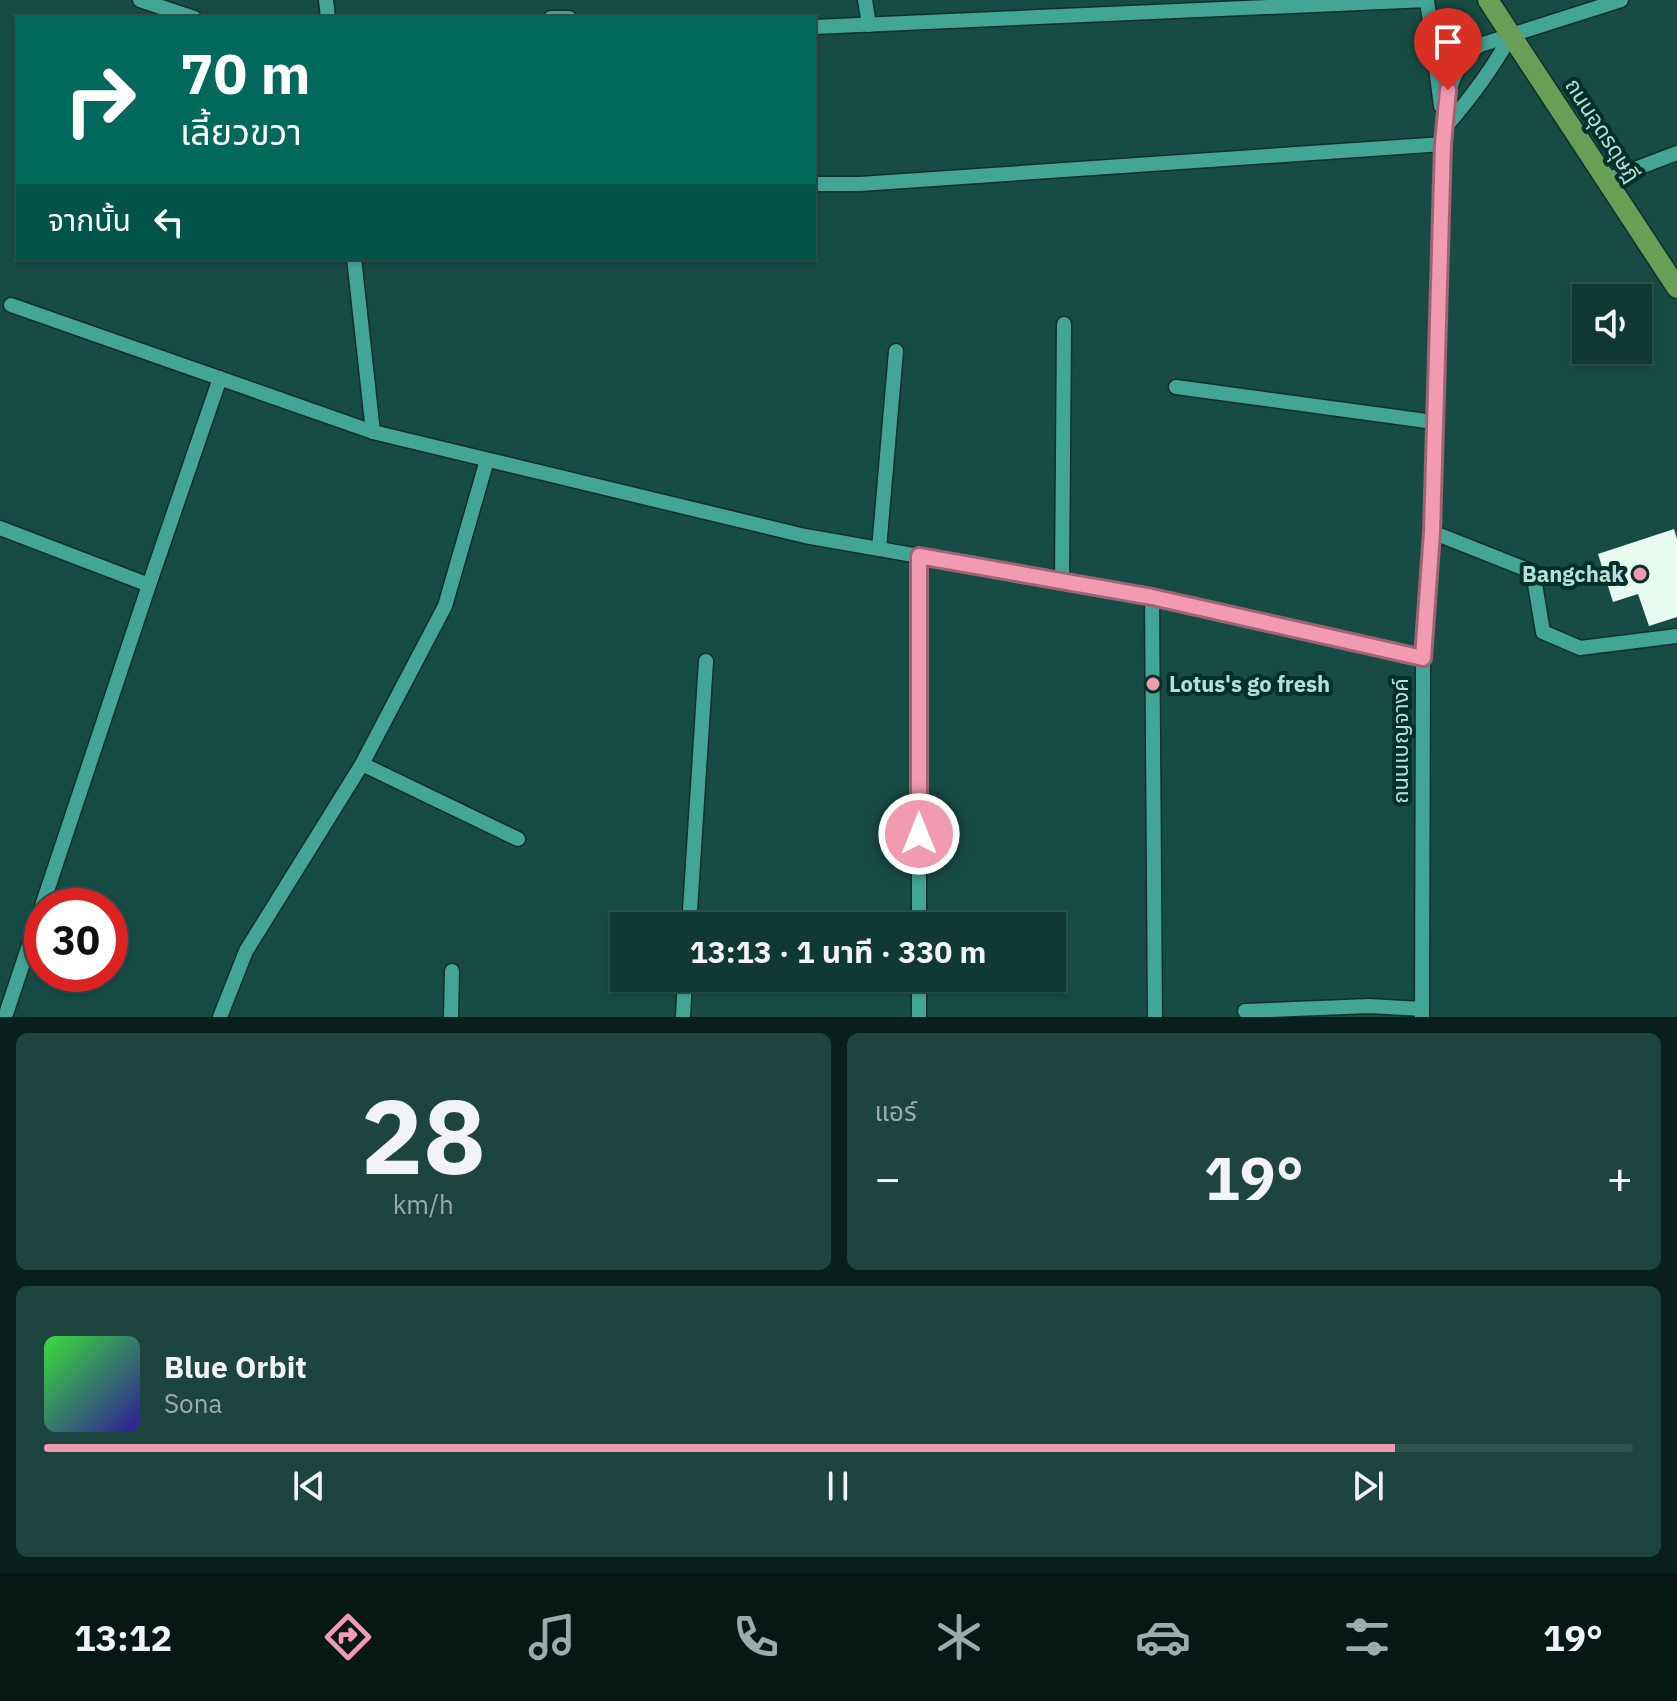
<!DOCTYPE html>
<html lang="th">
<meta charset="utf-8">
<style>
:root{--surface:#113933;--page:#1e443f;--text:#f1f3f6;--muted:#9cacac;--line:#30534e;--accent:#f19ab2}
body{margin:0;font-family:"IBM Plex Sans","Noto Sans Thai",sans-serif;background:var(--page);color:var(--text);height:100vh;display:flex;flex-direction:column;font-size:30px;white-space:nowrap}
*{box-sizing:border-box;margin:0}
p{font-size:26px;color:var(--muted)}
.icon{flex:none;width:44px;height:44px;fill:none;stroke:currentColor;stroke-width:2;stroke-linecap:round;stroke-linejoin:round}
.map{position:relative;height:1017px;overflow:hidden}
.panel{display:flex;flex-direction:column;gap:16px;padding:16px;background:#091f1c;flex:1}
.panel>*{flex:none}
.top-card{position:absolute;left:16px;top:16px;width:800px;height:244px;border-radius:0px;box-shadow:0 2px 6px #0004,0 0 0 2px var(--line);background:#00695c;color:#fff;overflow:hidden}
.tools{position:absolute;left:1572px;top:284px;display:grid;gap:16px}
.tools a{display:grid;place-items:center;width:80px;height:80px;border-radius:0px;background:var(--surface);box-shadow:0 2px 6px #0004,0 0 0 2px var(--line);font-size:40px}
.speed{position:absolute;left:24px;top:888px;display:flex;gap:16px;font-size:40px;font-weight:700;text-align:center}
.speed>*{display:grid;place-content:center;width:104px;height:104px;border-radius:50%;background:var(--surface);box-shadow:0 2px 6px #0004,0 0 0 2px var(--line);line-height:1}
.speed .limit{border:12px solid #d22;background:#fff;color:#111}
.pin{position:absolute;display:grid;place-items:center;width:68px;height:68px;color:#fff;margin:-82px -34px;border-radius:50% 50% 50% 0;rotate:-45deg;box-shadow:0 0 8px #0007}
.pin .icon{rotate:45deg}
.me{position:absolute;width:88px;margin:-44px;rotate:0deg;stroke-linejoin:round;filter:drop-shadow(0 0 6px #0008)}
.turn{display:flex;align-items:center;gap:28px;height:168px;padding:0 32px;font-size:36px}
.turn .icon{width:104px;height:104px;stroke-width:2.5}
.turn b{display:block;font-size:56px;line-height:68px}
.then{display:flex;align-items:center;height:76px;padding:0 32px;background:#0003;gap:16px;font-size:30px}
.big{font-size:60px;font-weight:700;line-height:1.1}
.panel .widget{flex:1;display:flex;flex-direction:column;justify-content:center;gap:12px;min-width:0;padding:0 28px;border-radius:12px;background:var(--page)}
.panel .dial{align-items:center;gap:0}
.dial b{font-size:104px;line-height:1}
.song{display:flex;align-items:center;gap:24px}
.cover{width:96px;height:96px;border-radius:12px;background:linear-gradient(135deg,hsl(120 70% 55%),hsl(250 70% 35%))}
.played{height:8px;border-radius:4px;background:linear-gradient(90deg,var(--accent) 85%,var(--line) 85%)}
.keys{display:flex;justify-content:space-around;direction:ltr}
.heat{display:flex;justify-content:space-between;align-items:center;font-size:44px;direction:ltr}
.panel .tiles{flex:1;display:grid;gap:16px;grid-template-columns:1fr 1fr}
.widget:last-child{grid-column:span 2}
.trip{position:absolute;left:610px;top:912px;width:456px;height:80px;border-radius:0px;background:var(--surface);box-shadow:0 2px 6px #0004,0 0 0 2px var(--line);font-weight:700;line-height:80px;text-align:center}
.tab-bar{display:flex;height:128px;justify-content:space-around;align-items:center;background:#071714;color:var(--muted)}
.tab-bar .icon{width:56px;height:56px}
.tab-bar .selected{color:var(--accent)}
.tab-bar b{font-size:36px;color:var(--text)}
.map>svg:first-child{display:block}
</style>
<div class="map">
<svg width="1677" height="1017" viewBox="0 0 1677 1017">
<rect width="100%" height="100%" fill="#174c44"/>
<path fill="#e7fcf0" d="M1674,529l3,10v78l-28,9 -11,-32 -25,8 -15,-48z"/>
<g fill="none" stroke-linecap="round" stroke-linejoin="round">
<defs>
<g id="minor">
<path d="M140,0l54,18"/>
<path d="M326,0l2,18"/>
<path d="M865,0l4,25"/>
<path d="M551,18h18"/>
<path d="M814,27l613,-27 14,106"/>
<path d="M1444,129c26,-30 48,-59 67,-94"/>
<path d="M1606,180l71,-27"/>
<path d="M814,184h46l583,-40"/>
<path d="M354,258l19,174"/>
<path d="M11,305l362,127 432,104 347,61 271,61"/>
<path d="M1176,387l258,35"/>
<path d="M0,528l149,57 71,-207"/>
<path d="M1432,532l101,40 10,60 37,16 97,-12"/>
<path d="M879,549l17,-198"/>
<path d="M919,556v370"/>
<path d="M1062,582l2,-258"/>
<path d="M1152,597l3,420"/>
<path d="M362,764l156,75"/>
<path d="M689,926l17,-265"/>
<path d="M919,978v39"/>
<path d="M1245,1011l124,-5 53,3"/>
<path d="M5,1017l144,-432"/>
<path d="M220,1017l26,-66 116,-187 83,-158 42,-146"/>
<path d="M451,1017l1,-46"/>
<path d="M683,1017l2,-39"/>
<path d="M1422,1017l1,-359 9,-126 11,-388c2,-37 4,-76 37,-99l141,-45"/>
</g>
<path id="major" d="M1488,0l189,288"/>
</defs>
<use href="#minor" stroke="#102f2a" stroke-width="17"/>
<use href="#major" stroke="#102f2a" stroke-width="23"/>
<use href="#minor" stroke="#43a596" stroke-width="14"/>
<use href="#major" stroke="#689f57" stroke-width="20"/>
</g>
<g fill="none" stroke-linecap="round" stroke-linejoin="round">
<defs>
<path id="route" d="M919,834v-278l233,41 271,61 9,-126 11,-388 5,-54"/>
</defs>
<use href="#route" stroke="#9d6474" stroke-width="20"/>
<use href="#route" stroke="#f19ab2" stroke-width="14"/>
</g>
<g fill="#f19ab2" stroke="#04302a" stroke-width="3">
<circle cx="1640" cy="574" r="8"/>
<circle cx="1153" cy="684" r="8"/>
</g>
<g text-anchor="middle" stroke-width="8" stroke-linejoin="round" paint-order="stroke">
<g font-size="22" fill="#b4e0d7" stroke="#04302a">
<text transform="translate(1603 130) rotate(57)" y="8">ถนนอุดรดุษฎี</text>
<text transform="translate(1400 741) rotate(-90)" y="8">ถนนเบญจางค์</text>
</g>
<g font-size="22" font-weight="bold" fill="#b4e0d7" stroke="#04302a" text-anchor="end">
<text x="1624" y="582">Bangchak</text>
<text x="1169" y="692" text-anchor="start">Lotus's go fresh</text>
</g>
</g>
</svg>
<div class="tools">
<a><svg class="icon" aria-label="sound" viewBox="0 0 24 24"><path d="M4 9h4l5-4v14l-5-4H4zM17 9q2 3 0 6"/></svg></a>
</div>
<div class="speed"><div class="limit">30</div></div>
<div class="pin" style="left:1448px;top:90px;background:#d93025"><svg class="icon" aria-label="arrive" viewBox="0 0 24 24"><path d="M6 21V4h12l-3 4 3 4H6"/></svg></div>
<svg class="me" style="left:919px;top:834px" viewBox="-20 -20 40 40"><circle r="17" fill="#f19ab2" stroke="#fff" stroke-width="3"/><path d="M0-11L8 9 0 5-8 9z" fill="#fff"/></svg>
<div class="trip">13:13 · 1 นาที · 330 m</div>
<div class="top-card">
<div class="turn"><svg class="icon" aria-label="right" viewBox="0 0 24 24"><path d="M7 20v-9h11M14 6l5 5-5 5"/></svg><div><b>70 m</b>เลี้ยวขวา</div></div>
<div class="then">จากนั้น<svg class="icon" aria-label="left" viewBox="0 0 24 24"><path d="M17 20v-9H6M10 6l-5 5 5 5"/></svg></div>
</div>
</div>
<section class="panel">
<div class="tiles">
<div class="widget dial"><b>28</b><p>km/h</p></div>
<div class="widget"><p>แอร์</p>
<div class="heat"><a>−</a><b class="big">19°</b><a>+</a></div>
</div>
<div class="widget">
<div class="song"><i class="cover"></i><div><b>Blue Orbit</b><p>Sona</p></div></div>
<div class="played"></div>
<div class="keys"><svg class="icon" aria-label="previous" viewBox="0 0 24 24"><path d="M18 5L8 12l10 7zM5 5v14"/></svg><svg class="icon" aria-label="pause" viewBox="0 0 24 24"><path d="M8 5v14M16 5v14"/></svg><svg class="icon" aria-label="next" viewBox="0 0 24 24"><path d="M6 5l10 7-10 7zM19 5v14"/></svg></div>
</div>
</div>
</section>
<nav class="tab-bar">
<b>13:12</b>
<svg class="icon selected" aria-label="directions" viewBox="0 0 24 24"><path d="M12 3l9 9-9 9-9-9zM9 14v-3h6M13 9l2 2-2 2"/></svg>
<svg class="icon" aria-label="music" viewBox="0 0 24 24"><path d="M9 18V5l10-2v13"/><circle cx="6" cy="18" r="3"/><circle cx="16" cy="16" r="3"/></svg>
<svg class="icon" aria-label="phone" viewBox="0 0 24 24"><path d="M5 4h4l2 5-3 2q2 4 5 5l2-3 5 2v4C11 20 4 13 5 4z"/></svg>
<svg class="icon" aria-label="climate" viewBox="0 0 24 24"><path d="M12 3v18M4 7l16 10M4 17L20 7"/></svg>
<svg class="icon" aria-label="car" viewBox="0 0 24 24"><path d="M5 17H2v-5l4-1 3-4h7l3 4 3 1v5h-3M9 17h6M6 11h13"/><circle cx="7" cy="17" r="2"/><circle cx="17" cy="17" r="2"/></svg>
<svg class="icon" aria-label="filters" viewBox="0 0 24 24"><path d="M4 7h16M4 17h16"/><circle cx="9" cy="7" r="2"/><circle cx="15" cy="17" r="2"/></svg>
<b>19°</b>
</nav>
